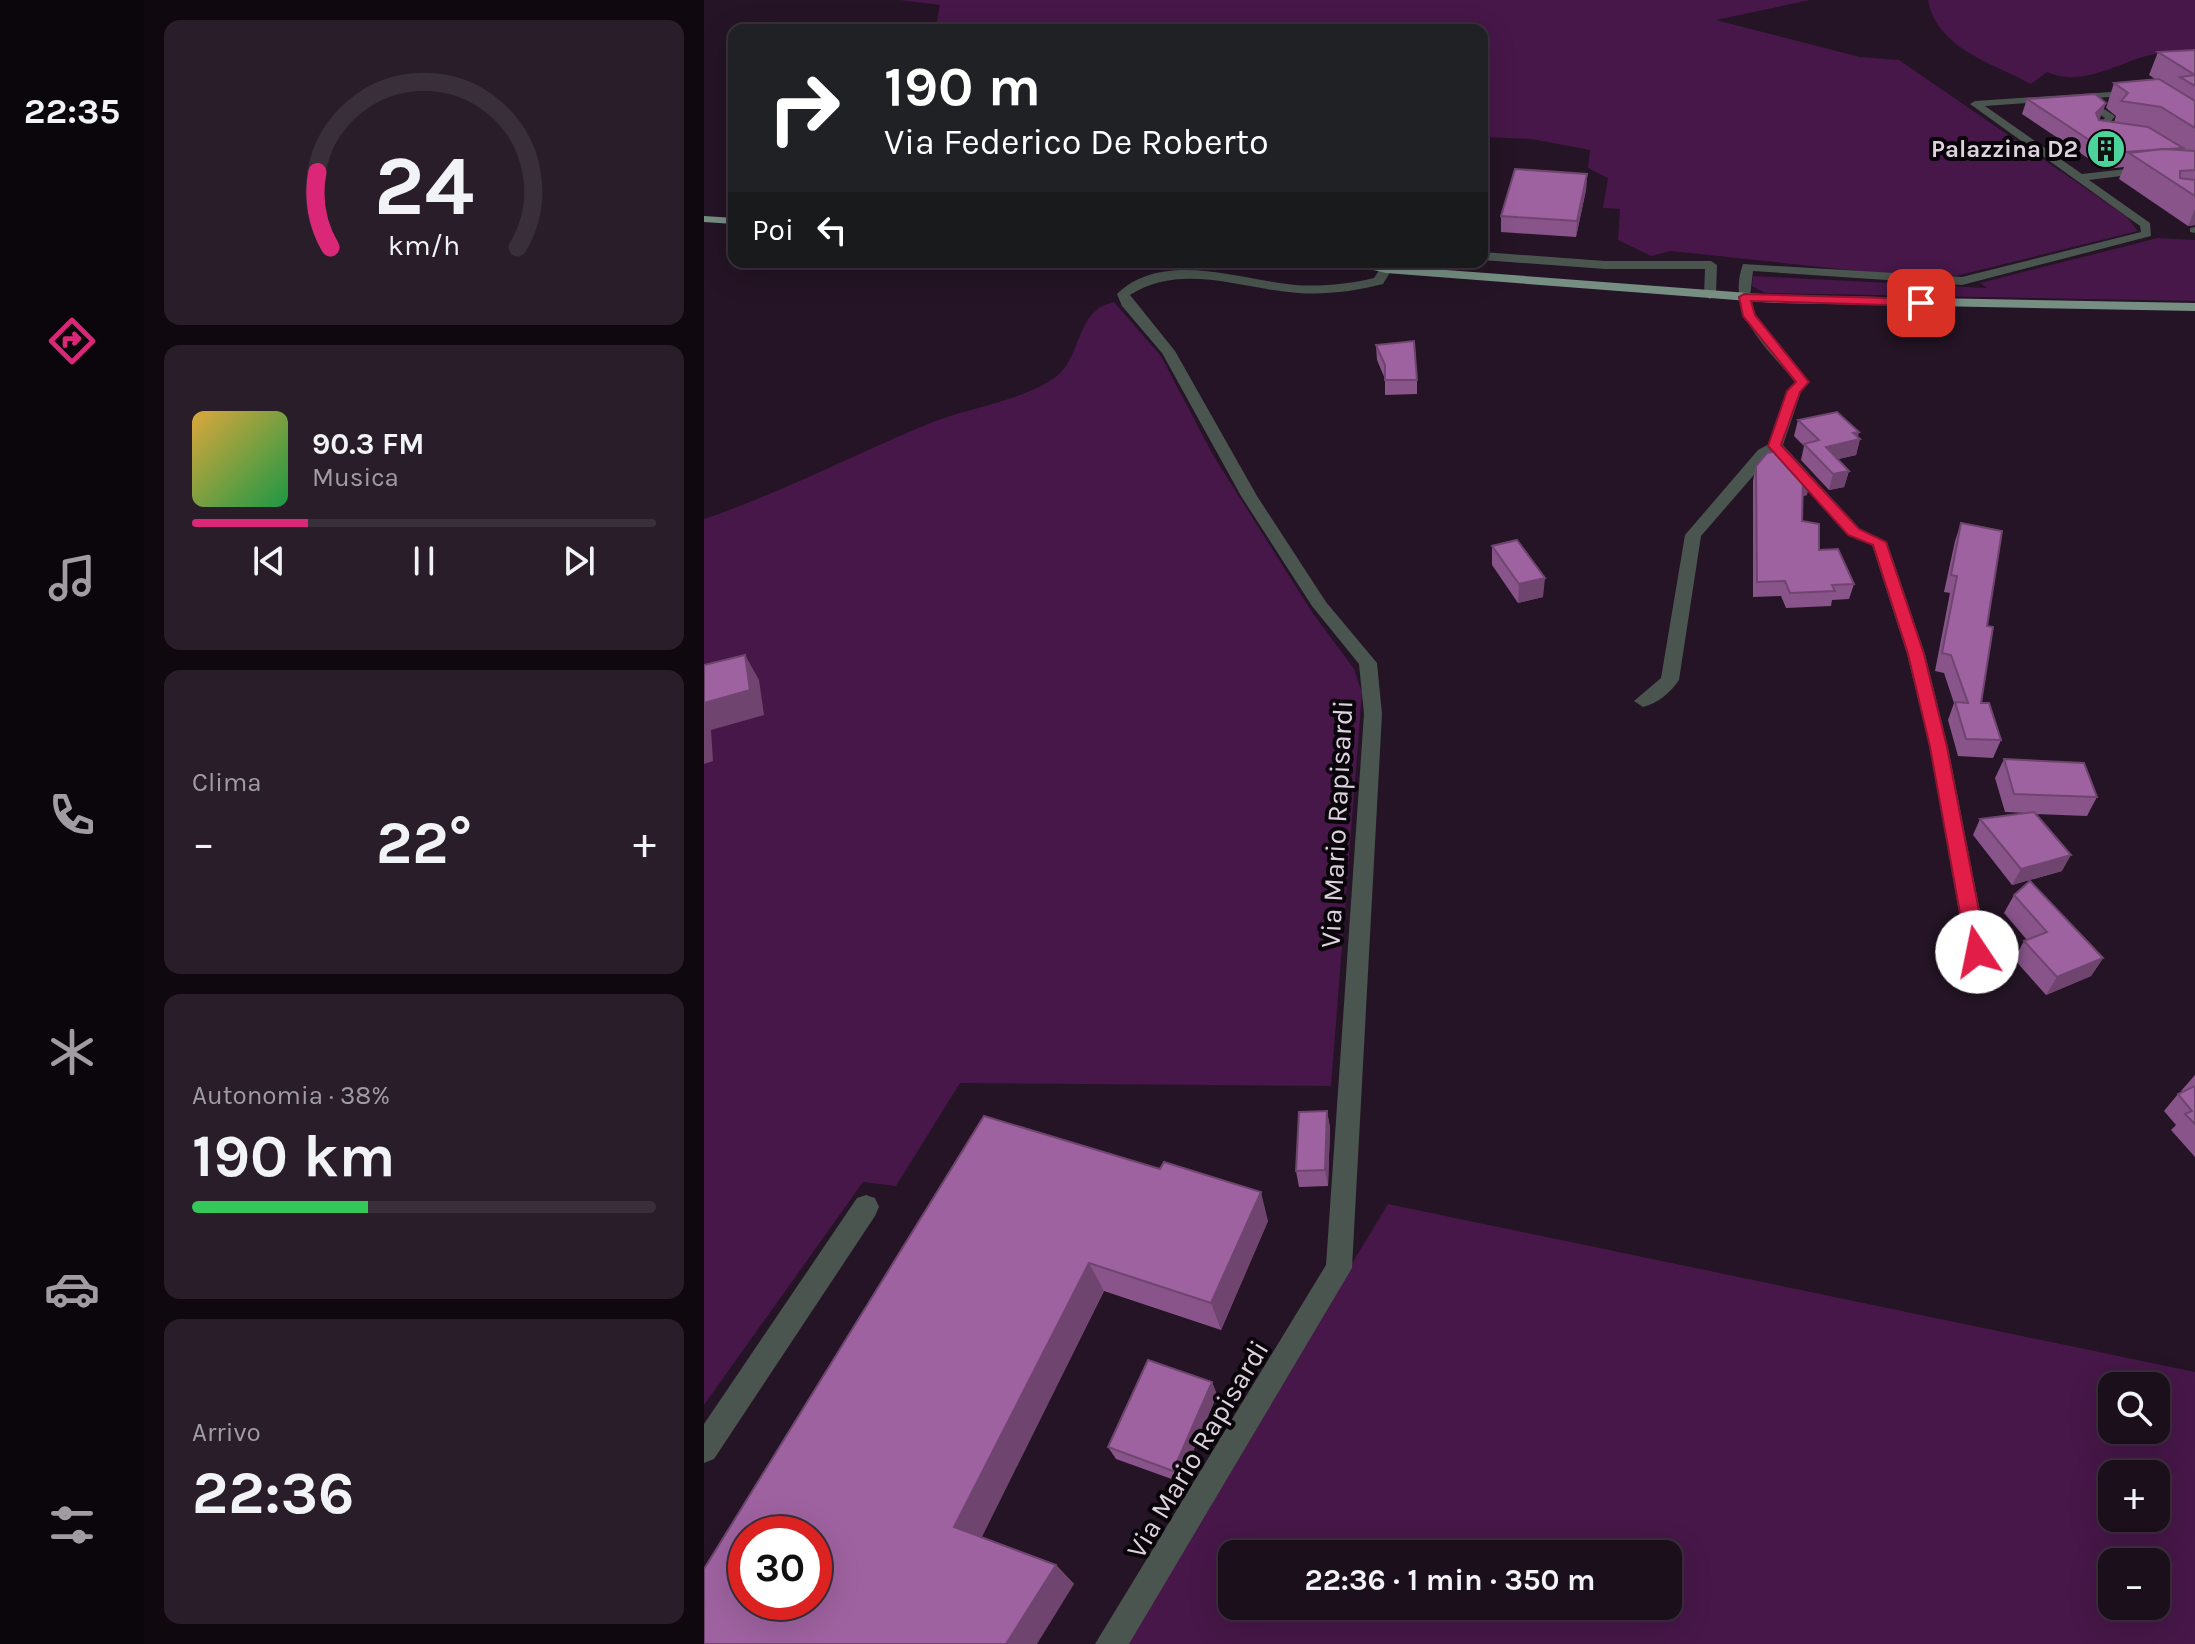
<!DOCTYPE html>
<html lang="it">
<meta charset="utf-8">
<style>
:root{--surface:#1b0f1c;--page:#281d29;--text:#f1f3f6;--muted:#a09ca3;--line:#392f3b;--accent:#db2777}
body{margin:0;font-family:Karla,sans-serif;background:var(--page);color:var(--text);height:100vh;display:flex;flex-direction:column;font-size:30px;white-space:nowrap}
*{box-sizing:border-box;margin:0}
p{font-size:26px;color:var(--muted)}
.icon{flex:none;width:44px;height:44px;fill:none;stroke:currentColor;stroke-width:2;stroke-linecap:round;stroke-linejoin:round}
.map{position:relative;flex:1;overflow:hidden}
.drawer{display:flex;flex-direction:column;gap:20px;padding:20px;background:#0f080f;width:560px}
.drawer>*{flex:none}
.banner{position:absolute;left:24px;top:24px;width:760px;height:244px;border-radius:16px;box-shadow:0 8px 32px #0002,0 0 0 2px var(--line);background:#202124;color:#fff;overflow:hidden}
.tools{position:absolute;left:1394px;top:1372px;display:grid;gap:16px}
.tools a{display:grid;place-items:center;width:72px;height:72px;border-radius:16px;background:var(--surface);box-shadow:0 8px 32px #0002,0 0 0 2px var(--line);font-size:40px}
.speed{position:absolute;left:24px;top:1516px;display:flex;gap:16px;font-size:40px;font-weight:700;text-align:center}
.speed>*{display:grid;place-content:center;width:104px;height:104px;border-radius:50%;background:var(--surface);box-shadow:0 8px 32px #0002,0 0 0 2px var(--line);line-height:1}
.speed .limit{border:12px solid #d22;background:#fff;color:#111}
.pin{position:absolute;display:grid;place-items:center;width:68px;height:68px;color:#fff;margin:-34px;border-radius:16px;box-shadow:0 4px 12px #0006}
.me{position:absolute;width:88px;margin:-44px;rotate:349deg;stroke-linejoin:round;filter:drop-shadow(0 0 6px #0008)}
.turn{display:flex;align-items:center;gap:28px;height:168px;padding:0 24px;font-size:36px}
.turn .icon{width:104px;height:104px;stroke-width:2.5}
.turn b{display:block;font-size:56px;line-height:68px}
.then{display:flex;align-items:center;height:76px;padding:0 24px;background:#0003;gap:16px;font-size:30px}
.big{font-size:60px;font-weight:700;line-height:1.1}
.drawer .tile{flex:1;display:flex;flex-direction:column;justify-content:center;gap:12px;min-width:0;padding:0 28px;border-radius:16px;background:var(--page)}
.drawer .dial{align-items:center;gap:0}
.dial svg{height:208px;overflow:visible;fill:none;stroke:var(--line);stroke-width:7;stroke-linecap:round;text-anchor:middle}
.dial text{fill:var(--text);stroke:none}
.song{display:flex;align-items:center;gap:24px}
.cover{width:96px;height:96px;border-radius:12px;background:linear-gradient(135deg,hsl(40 70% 55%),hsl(140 70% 35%))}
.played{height:8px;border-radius:4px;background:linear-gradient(90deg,var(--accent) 25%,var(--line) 25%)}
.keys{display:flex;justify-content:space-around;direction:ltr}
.heat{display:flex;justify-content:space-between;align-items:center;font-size:44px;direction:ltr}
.charge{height:12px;border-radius:6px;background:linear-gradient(90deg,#34c759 38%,var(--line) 0)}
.trip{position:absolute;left:514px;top:1540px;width:464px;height:80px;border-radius:16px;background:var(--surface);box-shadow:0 8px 32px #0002,0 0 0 2px var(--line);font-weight:700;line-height:80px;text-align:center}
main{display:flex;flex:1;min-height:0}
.tabs{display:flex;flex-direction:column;width:144px;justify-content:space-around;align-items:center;background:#0b060b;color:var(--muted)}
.tabs .icon{width:56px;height:56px}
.tabs .on{color:var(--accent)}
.tabs b{font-size:36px;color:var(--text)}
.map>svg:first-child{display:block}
</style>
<main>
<nav class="tabs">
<b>22:35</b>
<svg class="icon on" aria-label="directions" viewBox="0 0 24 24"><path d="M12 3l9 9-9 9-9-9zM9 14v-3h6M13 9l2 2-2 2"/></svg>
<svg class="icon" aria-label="music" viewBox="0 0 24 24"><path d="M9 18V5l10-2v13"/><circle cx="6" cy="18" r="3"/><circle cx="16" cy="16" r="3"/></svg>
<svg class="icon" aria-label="phone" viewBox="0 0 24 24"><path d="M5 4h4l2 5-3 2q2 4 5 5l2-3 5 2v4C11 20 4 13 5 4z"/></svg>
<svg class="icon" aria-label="climate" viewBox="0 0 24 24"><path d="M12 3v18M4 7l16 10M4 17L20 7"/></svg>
<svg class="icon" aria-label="car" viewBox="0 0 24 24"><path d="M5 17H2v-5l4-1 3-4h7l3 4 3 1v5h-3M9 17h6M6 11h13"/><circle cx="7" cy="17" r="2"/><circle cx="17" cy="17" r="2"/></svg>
<svg class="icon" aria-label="filters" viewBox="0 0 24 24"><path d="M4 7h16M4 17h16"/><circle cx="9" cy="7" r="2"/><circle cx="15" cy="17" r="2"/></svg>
</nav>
<section class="drawer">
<div class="tile dial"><svg viewBox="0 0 100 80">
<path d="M14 69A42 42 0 1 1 86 69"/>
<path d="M14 69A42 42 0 0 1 9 40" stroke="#db2777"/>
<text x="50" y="56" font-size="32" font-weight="700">24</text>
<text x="50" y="72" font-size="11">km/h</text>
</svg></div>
<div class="tile">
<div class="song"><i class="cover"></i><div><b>90.3 FM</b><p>Musica</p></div></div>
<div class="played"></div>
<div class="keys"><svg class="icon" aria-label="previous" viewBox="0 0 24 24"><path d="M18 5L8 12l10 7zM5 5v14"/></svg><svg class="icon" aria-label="pause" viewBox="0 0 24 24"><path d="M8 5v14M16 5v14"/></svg><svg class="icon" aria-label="next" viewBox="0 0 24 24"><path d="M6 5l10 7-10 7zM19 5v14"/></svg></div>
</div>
<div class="tile"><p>Clima</p>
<div class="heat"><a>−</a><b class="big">22°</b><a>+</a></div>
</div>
<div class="tile"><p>Autonomia · 38%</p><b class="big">190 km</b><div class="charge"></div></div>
<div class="tile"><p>Arrivo</p><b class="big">22:36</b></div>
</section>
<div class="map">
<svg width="1491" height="1644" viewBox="0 0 1491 1644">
<rect width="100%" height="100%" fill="#241425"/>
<g fill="#461748" fill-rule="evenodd">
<path d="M196,0h910l-94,20 144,37 39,3 227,156 12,15 -182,45 -88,-4 -197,-21 -20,5 -33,-16 2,-31 -17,-1 5,-30 -20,-10 2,-18 -59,-11 -49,-2v-107h-547l5,-25z"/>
<path d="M1224,0h267v56c-10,-1 -22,-4 -32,-3 -35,2 -76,37 -116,19l-16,12c-40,-22 -94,-35 -103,-84z"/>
<path d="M1454,238l37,2v61l-430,-8 -13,-7 1,-10 234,12 -7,-5z"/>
<path d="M410,302l47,54 52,99 99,157 42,57 8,24 -31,393 -371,-3 -64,103 -33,-4 -159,223v-886c77,-26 149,-64 224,-95 41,-17 87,-21 125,-45 31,-20 20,-68 61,-77z"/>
<path d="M684,1204l807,168v272h-1074zM1408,1386h44v44h-44zM1408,1474h44v44h-44zM528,1554h436v52h-436zM1408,1562h44v44h-44z"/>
</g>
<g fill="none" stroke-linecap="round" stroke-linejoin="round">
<g fill="#49554e" fill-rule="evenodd">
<path d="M1437,90l-3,5 -153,11 97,68 71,-8 42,2v6l-42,-2 -64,8 61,43 1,13 -189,49 -209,-14 -3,26 5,18 54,67 -8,10 -18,53 77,84 27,13 38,112 23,93 40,205 -3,6 -8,3 -8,-3 -3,-6 -36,-205 -23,-93 -35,-109 -24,-10 -75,-82 -72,83 -22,144c-9,13 -21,23 -36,27l-9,-6 27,-23 24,-143 73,-85 11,-6 18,-53 8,-9c-28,-35 -70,-69 -52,-118l219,13 179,-45 -1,-6 -170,-122 5,-3z"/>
<path d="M1391,107h6l14,9 -9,12 10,2v4l-22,-2v-4l11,-10 -10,-7z"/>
<path d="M1491,227v6l-5,-1v-4z"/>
<path d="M778,252l123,9h106l6,4 -1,30 -6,4 -6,-4 1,-26h-100l-123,-9z"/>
<path d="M678,266l10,3 -9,15c-28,7 -56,11 -85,9 -57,-4 -116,-31 -168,2l45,56 82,145 69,106 51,61 5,51 -30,554 -223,376h-34l231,-379 38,-551 -5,-50 -47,-58 -71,-110 -79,-143 -40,-47 -5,-12c46,-45 123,-14 178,-9 26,2 54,-1 79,-7z"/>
<path d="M162,1195l9,3 4,9 -4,9 -161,243 -10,4v-39l153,-226z"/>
</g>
<g fill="#768f82" fill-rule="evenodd">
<path d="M0,216l30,2v6l-30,-2z"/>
<path d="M636,262l435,33 420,8v8l-420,-8 -389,-30z"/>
</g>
</g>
<g fill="#88548a">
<path d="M1491,50v175l-7,1 -69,-47 5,-12 -20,2 -82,-55 5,-15 79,4 -7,17 15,2 2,-6 -10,-8 8,-25 41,-4 -6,-4 9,-23z"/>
<path d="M883,174l-1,16 -10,47 -75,-5v-16z"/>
<path d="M672,345l41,35v14l-32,1v-16l-8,-19z"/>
<path d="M1094,420l60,17 2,2 -4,16 -18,4 11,12 -5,16 -15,3 -28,-30 3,-14 -10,-10z"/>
<path d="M1052,466l51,29 -4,1 -1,25 17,29 35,34 -5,15 -17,1 -1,6 -45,2 -5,-12 -28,1v-116z"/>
<path d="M1257,523l26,103 -6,77 20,37 -8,18 -35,-2 -10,-36 6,-17 -10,-30 -9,-2 15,-78 -6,-1 11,-51z"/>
<path d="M788,546l51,51 -25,6 -26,-38z"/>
<path d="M1300,759l93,38 -10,19 -52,-2 27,57 -50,14 -39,-50 7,-16 47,-6 -22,-1 -10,-34z"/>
<path d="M1310,895l89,63 -12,18 -45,19 -32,-36 10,-18 3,-1 -23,-27z"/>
<path d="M1491,1075v82l-24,-27 5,-5 -12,-14 14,-17 4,-2 -1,-1z"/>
<path d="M623,1111l3,17 -2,58 -29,1 -3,-16z"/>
<path d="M456,1169l108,52 -47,109 -117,-39 -123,246 75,28 18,19 -370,60z"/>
<path d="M508,1382l5,13 -37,87 -64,-23 -8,-12z"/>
</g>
<g fill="#6f4570">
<path d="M1402,103l-6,15 -9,10 5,-15z"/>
<path d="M883,174l-1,16 -10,47 1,-16z"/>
<path d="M1491,209v16l-7,1z"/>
<path d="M1155,432l-2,8 3,-1 -4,16 -34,8 4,-16 27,-14z"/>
<path d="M1145,471l-5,16 -15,3 4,-16z"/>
<path d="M1107,480l-4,15 -8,2 4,-16z"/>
<path d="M841,578l-2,19 -25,6 1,-19z"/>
<path d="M41,655l14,25 5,35 -53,15 2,31 -9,3v-61z"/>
<path d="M1367,855l-9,16 -50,14 9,-16z"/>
<path d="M1399,958l-12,18 -45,19 11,-18z"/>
<path d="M623,1111l3,17 -2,58 -3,-16z"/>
<path d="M557,1192l7,29 -47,109 -10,-27z"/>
<path d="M385,1263l15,28 -127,256 -23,-20z"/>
<path d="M508,1382l5,13 -37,87 -7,-11z"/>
<path d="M352,1565l18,19 -37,60h-31z"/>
</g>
<g fill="#9e62a0" stroke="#6f4570" stroke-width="2" fill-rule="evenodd">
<path d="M1491,50v25l-37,-23z"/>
<path d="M1491,75v11l-15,-9z"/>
<path d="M1455,79l36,22v27l-34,-21 -40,-6 7,-8 -14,-10z"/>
<path d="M1391,94l11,9 -10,10 3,7 49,7 35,21 -74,5 -82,-54z"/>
<path d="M1459,149l32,2v19l-15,1v7l15,2v16l-66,-43z"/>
<path d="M811,169l72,5 -10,47 -76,-5z"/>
<path d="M710,341l3,39h-32v-15l-9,-20z"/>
<path d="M1133,412l22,20 -6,1 7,6 -34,8 23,24 -16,3 -29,-30 15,-4 -21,-20z"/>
<path d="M1079,450l28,30 -8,1 -1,40 17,3v26l19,-1 16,35 -22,1 3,6 -45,2 -5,-12 -28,1 -1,-116 11,-13z"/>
<path d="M1257,523l41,8 -15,95 6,1 -12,76h8l12,37 -35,-1 -11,-37 13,1 -17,-48 -9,-2 15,-77 -6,-1z"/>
<path d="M813,540l28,38 -26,6 -27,-38z"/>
<path d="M41,655l5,35 -46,13v-38z"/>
<path d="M1300,759l80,4 13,34 -83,-3z"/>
<path d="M1330,812l37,43 -50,14 -41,-50z"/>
<path d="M1326,881l73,77 -46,19 -33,-36 23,-9 -33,-37z"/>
<path d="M1491,1086v38l-10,-10 7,-3 -14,-17z"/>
<path d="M623,1111l-2,59 -29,1 3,-59z"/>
<path d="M280,1116l176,53 4,-7 97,30 -50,111 -122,-40 -135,264 102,38 -50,79h-302v-75zM42,1534h68v68h-68z"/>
<path d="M444,1360l64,22 -39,89 -65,-24z"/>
</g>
<path fill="#e11d48" stroke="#92132f" stroke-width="2" d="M1040,294l177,5 5,4 -5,3 -170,-5 4,14 54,67 -9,10 -19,53 78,84 27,13 38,112 23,93 40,205 -3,6h-14l-3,-6 -37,-205 -22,-93 -35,-109 -25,-10 -80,-89 19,-55 9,-9 -53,-66 -4,-19z"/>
<defs>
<symbol id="building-disc" viewBox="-11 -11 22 22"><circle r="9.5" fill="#4bd49c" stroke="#09040a"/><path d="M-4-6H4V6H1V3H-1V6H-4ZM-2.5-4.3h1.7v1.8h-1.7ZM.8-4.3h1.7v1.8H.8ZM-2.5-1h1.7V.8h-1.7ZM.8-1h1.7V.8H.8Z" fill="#111"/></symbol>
</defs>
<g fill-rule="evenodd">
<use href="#building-disc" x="1380" y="127" width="44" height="44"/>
</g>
<g text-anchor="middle" stroke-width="8" stroke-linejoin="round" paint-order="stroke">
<g font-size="24" font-weight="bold" fill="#dcd1dc" stroke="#09040a" text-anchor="end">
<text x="1374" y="157">Palazzina D2</text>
</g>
<g font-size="28" fill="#dcd1dc" stroke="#09040a">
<text transform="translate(632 824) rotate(-87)" y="10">Via Mario Rapisardi</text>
<text transform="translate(493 1449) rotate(-59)" y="10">Via Mario Rapisardi</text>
</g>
</g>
</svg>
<div class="tools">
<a><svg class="icon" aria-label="search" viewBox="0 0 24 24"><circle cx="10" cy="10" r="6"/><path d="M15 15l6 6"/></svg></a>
<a>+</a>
<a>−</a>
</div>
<div class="speed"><div class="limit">30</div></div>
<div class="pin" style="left:1217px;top:303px;background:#d93025"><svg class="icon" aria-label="arrive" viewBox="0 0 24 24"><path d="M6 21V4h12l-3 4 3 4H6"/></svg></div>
<svg class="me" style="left:1273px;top:952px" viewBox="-20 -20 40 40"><circle r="19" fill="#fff"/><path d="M0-13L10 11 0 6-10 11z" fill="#e11d48"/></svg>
<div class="trip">22:36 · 1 min · 350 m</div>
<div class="banner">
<div class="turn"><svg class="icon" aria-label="right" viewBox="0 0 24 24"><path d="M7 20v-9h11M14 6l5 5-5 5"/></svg><div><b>190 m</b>Via Federico De Roberto</div></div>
<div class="then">Poi<svg class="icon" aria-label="left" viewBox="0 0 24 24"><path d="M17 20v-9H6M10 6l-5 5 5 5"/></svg></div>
</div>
</div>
</main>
